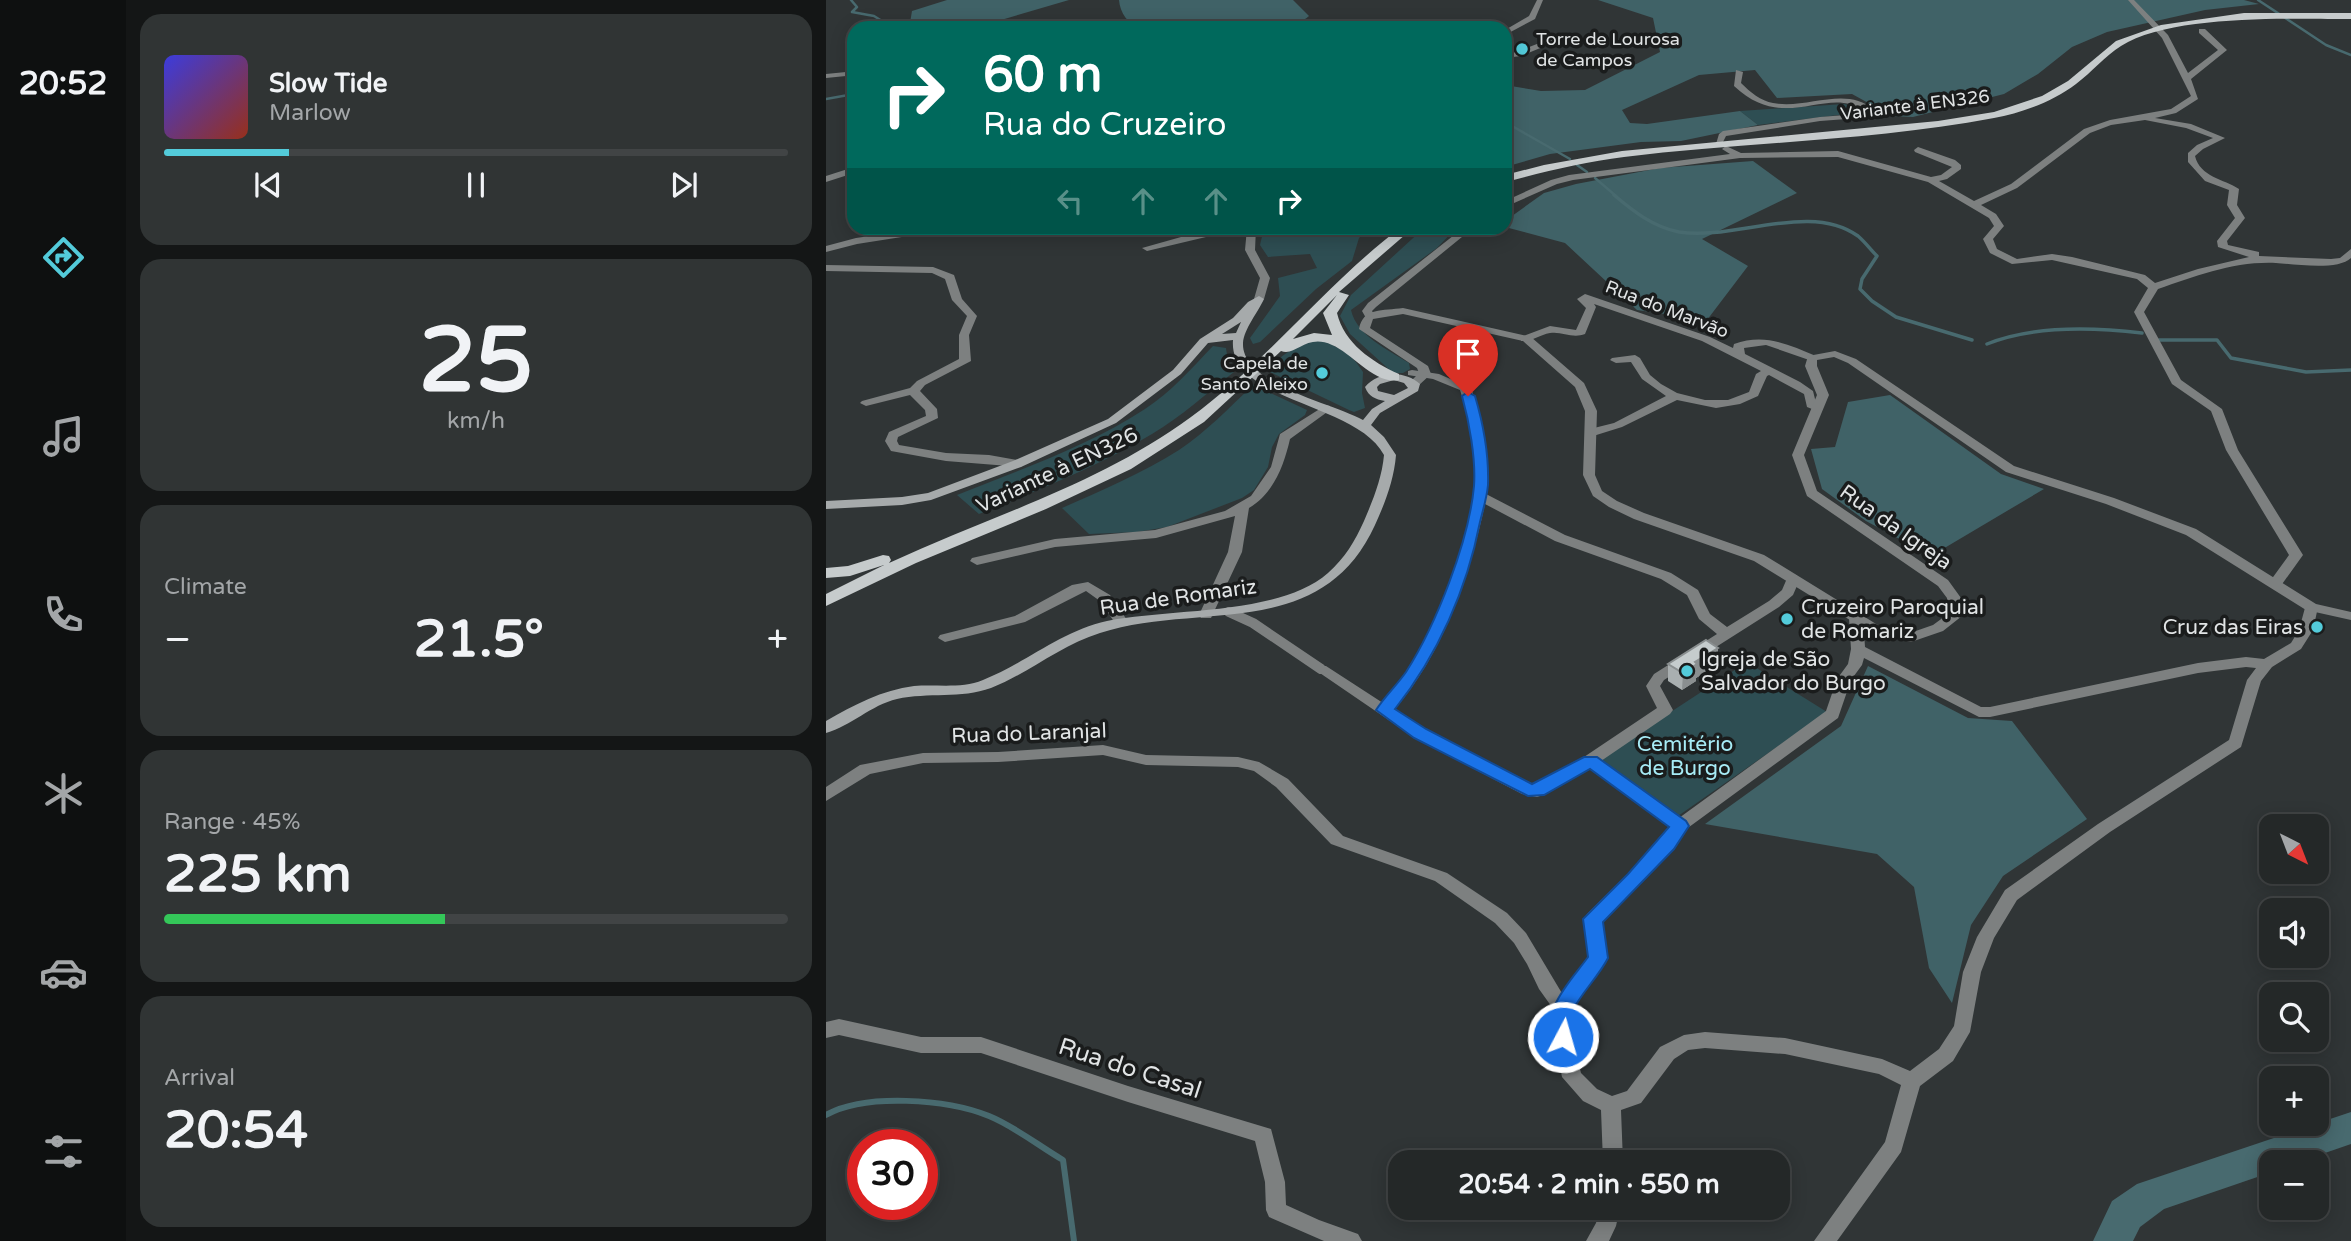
<!DOCTYPE html>
<meta charset="utf-8">
<style>
:root{--surface:#242828;--page:#303434;--text:#f1f3f6;--muted:#a3a6a8;--line:#414445;--accent:#53cbda}
body{margin:0;font-family:"Varela Round",sans-serif;background:var(--page);color:var(--text);height:100vh;display:flex;flex-direction:column;font-size:26px;white-space:nowrap}
*{box-sizing:border-box;margin:0}
p{font-size:23px;color:var(--muted)}
.icon{flex:none;width:38px;height:38px;fill:none;stroke:currentColor;stroke-width:2;stroke-linecap:round;stroke-linejoin:round}
.map{position:relative;flex:1;overflow:hidden}
.panel{display:flex;flex-direction:column;gap:14px;padding:14px;background:#141616;width:700px}
.panel>*{flex:none}
.top-card{position:absolute;left:21px;top:21px;width:665px;height:214px;border-radius:21px;box-shadow:0 4px 18px #0003,0 0 0 2px var(--line);background:#00695c;color:#fff;overflow:hidden}
.needle{width:46px;rotate:138deg}
.controls{position:absolute;left:1433px;top:814px;display:grid;gap:14px}
.controls a{display:grid;place-items:center;width:70px;height:70px;border-radius:14px;background:var(--surface);box-shadow:0 4px 18px #0003,0 0 0 2px var(--line);font-size:35px}
.speed{position:absolute;left:21px;top:1129px;display:flex;gap:14px;font-size:35px;font-weight:700;text-align:center}
.speed>*{display:grid;place-content:center;width:91px;height:91px;border-radius:50%;background:var(--surface);box-shadow:0 4px 18px #0003,0 0 0 2px var(--line);line-height:1}
.speed .limit{border:10px solid #d22;background:#fff;color:#111}
.pin{position:absolute;display:grid;place-items:center;width:60px;height:60px;color:#fff;margin:-72px -30px;border-radius:50% 50% 50% 0;rotate:-45deg;box-shadow:0 0 7px #0007}
.pin .icon{rotate:45deg}
.me{position:absolute;width:77px;margin:-38px;rotate:6deg;stroke-linejoin:round;filter:drop-shadow(0 0 5px #0008)}
.turn{display:flex;align-items:center;gap:24px;height:147px;padding:0 21px;font-size:32px}
.turn .icon{width:91px;height:91px;stroke-width:2.5}
.turn b{display:block;font-size:49px;line-height:60px}
.lanes{display:flex;align-items:center;height:66px;padding:0 21px;background:#0003;justify-content:center;gap:35px;direction:ltr}
.lanes .off{opacity:.35}
.big{font-size:52px;font-weight:700;line-height:1.1}
.panel .tile{flex:1;display:flex;flex-direction:column;justify-content:center;gap:10px;min-width:0;padding:0 24px;border-radius:21px;background:var(--page)}
.panel .dial{align-items:center;gap:0}
.dial b{font-size:91px;line-height:1}
.song{display:flex;align-items:center;gap:21px}
.cover{width:84px;height:84px;border-radius:10px;background:linear-gradient(135deg,hsl(240 70% 55%),hsl(10 70% 35%))}
.played{height:7px;border-radius:4px;background:linear-gradient(90deg,var(--accent) 20%,var(--line) 20%)}
.keys{display:flex;justify-content:space-around;direction:ltr}
.heat{display:flex;justify-content:space-between;align-items:center;font-size:38px;direction:ltr}
.charge{height:10px;border-radius:5px;background:linear-gradient(90deg,#34c759 45%,var(--line) 0)}
.trip{position:absolute;left:562px;top:1150px;width:402px;height:70px;border-radius:21px;background:var(--surface);box-shadow:0 4px 18px #0003,0 0 0 2px var(--line);font-weight:700;line-height:70px;text-align:center}
main{display:flex;flex:1;min-height:0}
.tab-bar{display:flex;flex-direction:column;width:126px;justify-content:space-around;align-items:center;background:#0e1010;color:var(--muted)}
.tab-bar .icon{width:49px;height:49px}
.tab-bar .active{color:var(--accent)}
.tab-bar b{font-size:32px;color:var(--text)}
.map>svg:first-child{display:block}
</style>
<main>
<nav class="tab-bar">
<b>20:52</b>
<svg class="icon active" aria-label="directions" viewBox="0 0 24 24"><path d="M12 3l9 9-9 9-9-9zM9 14v-3h6M13 9l2 2-2 2"/></svg>
<svg class="icon" aria-label="music" viewBox="0 0 24 24"><path d="M9 18V5l10-2v13"/><circle cx="6" cy="18" r="3"/><circle cx="16" cy="16" r="3"/></svg>
<svg class="icon" aria-label="phone" viewBox="0 0 24 24"><path d="M5 4h4l2 5-3 2q2 4 5 5l2-3 5 2v4C11 20 4 13 5 4z"/></svg>
<svg class="icon" aria-label="climate" viewBox="0 0 24 24"><path d="M12 3v18M4 7l16 10M4 17L20 7"/></svg>
<svg class="icon" aria-label="car" viewBox="0 0 24 24"><path d="M5 17H2v-5l4-1 3-4h7l3 4 3 1v5h-3M9 17h6M6 11h13"/><circle cx="7" cy="17" r="2"/><circle cx="17" cy="17" r="2"/></svg>
<svg class="icon" aria-label="filters" viewBox="0 0 24 24"><path d="M4 7h16M4 17h16"/><circle cx="9" cy="7" r="2"/><circle cx="15" cy="17" r="2"/></svg>
</nav>
<section class="panel">
<div class="tile">
<div class="song"><i class="cover"></i><div><b>Slow Tide</b><p>Marlow</p></div></div>
<div class="played"></div>
<div class="keys"><svg class="icon" aria-label="previous" viewBox="0 0 24 24"><path d="M18 5L8 12l10 7zM5 5v14"/></svg><svg class="icon" aria-label="pause" viewBox="0 0 24 24"><path d="M8 5v14M16 5v14"/></svg><svg class="icon" aria-label="next" viewBox="0 0 24 24"><path d="M6 5l10 7-10 7zM19 5v14"/></svg></div>
</div>
<div class="tile dial"><b>25</b><p>km/h</p></div>
<div class="tile"><p>Climate</p>
<div class="heat"><a>−</a><b class="big">21.5°</b><a>+</a></div>
</div>
<div class="tile"><p>Range · 45%</p><b class="big">225 km</b><div class="charge"></div></div>
<div class="tile"><p>Arrival</p><b class="big">20:54</b></div>
</section>
<div class="map">
<svg width="1525" height="1241" viewBox="0 0 1525 1241">
<rect width="100%" height="100%" fill="#303536"/>
<g fill="#2e4e53">
<path d="M1018,104l18,5v3l-104,13 -18,-14z"/>
<path d="M438,228h106l-11,10 -7,23 -36,28 -56,53 -7,2 -3,-6 30,-42 -2,-18 39,-10 -7,-14 -42,3 -8,-12z"/>
<path d="M598,228h32l-19,20 -86,62c6,26 36,39 58,53l1,6 -7,4h-10l-43,-39 -10,-18 11,-21z"/>
<path d="M496,339l25,14 9,9 7,10 -1,21 3,15 -11,4 -5,-2 -79,-38c10,-21 32,-28 52,-33z"/>
<path d="M387,346l13,2 2,14 6,10c-27,21 -53,45 -82,62 -55,33 -114,56 -173,80l-22,-19c64,-26 130,-48 188,-86 26,-17 46,-40 68,-63z"/>
<path d="M427,385l54,25 -2,5 -26,19 -7,13 -4,20 -14,23 -12,8 -75,29 -30,5 -48,2 -27,-26c39,-17 80,-35 117,-58 27,-18 50,-42 74,-65z"/>
<path d="M921,662l80,50 -149,104 -79,-57z"/>
</g>
<g fill="#406267">
<path d="M121,0h122l-95,28h-56l-8,-5 2,-12z"/>
<path d="M293,0h174l16,16c-17,19 -139,12 -169,12 -12,-4 -20,-15 -21,-28z"/>
<path d="M772,0h646l15,4 -54,6 -98,22 -35,15 -34,27 -34,20 -91,23 -21,-1 -40,-22 -75,4 -22,-28 -56,5 -77,35 8,13 17,1 93,-13 18,14 -77,16 -40,1 -91,12 -45,13v-82l36,6 44,-1 75,-38 -7,-34z"/>
<path d="M927,161l44,32 -95,46 46,27 -41,54 -70,-10 -72,-67 -60,-16v-6l39,-28 32,-9 84,-16z"/>
<path d="M1064,395l111,79 43,15 -113,67 -65,-35 -44,-32 -11,-40 24,-2 13,-45z"/>
<path d="M1042,666l100,52 44,3 75,98 -84,57 -32,49 -19,78 -23,-35 -15,-81 -37,-33 -172,-30 136,-98z"/>
</g>
<g fill="none" stroke-linecap="round" stroke-linejoin="round">
<g stroke="#486a6f" stroke-width="2.5">
<path d="M25,0l6,7 -5,5 22,4 16,10 24,2"/>
<path d="M1432,0l68,45 25,10"/>
<path d="M0,99l28,-5"/>
<path d="M679,122l65,37"/>
<path d="M751,165l10,7"/>
<path d="M769,178l21,18"/>
</g>
<g stroke="#486a6f" stroke-width="3.5">
<path d="M788,195c19,16 39,32 65,37 55,9 131,-31 179,4 7,6 13,14 19,20l-15,23 -2,10 12,12 24,16 76,23"/>
<path d="M1333,340h58l14,18 75,14 45,-2"/>
<path d="M1161,344c47,-19 105,-17 155,-11"/>
</g>
<path stroke="#486a6f" stroke-width="6" d="M0,1115c39,-22 121,-16 163,1 25,10 50,30 74,44l11,81"/>
<path fill="#486a6f" fill-rule="evenodd" d="M1525,1112v32l-52,18h-27v10l-108,37 -24,18 -7,14h-40l19,-40 25,-17z"/>
<path stroke="#7d8080" stroke-width="10" d="M403,612l24,11 68,46"/>
<g fill="#7d8080" fill-rule="evenodd">
<path d="M711,0h6l-8,19 -30,16v-5l24,-14z"/>
<path d="M1302,0h6l34,35 20,38 30,-23 -19,-17v-4h6l22,21 -36,29 7,20 -22,14 -21,5 36,6 34,14 -22,11 -8,7c5,21 29,23 44,33l-2,16 8,13 -18,23 1,4 31,7v4l72,3 9,-1 11,-9v9c-13,13 -57,6 -75,5 -41,-2 -80,13 -118,26l-14,23 37,68 41,29 16,41 65,105 -23,32 -5,1 -7,-4 21,-29 -63,-105 -15,-39 -39,-27 -38,-72 14,-24 -11,-9 -85,-19 -40,4 -22,-11 -7,-14 11,-13 -5,-8 -61,-36 -90,-25 -98,1 -167,22 -16,4 -52,23v-6l46,-21 18,-5 161,-21 -8,-5 4,-3 15,7 97,-2 93,26 10,-2 11,-8 -37,-15 -1,-2 4,-3 37,13 6,5v4l-14,10 -8,2 35,20 37,-17 73,-55 26,-9 61,-11 20,-13 -29,-58zM1319,120l41,8 27,10 -16,7 -9,8v9l17,19 24,9 -2,15 8,13 -18,23 1,6 31,10 -51,12 -43,14 -10,-8 -73,-18 -20,-3 -35,5 -20,-10 -4,-10 11,-13 -8,-12 -15,-9 36,-17 73,-55 21,-8z"/>
<path d="M729,37l7,2 -41,17 -16,2v-4l11,-2z"/>
<path d="M910,70l7,2 -2,11c9,9 20,18 32,20 33,7 73,-18 101,7l-14,8 -40,3 -94,15 -4,8h-6l3,-10 4,-3 97,-14 38,-3 6,-4c-39,-25 -79,24 -130,-24z"/>
<path d="M20,72v4l-20,2v-4z"/>
<path d="M28,167v6l-28,9v-6z"/>
<path d="M387,228h12l-19,9 -59,14 -5,-3z"/>
<path d="M637,228h10l-97,79 -4,4 3,5 -1,2h-8l-4,-7 6,-8z"/>
<path d="M0,265l107,2 21,8 8,24 15,17 -8,19 2,26 -46,24 -5,6 17,18 1,9 -40,19 -1,4 2,4 47,8 43,2 28,5 4,1 2,3 -2,3 -75,-6 -55,-10 -6,-10 4,-9 37,-16 -1,-6 -15,-15 -44,11 -6,-3 2,-2 48,-13 7,-7 42,-22v-24l8,-19 -15,-16 -7,-21 -13,-6 -106,-2z"/>
<path d="M759,294l125,43 23,11 1,-4c30,-11 54,0 82,12v4l-4,1 -46,-16 -22,3 1,6 55,28 13,9 3,12 7,5 -6,3 -10,-4 -3,-13 -35,-19 -2,1 -9,20 -18,8 -24,4 -39,-8 -55,27 -32,10 -4,-1v-6l28,-7 52,-27 -24,-17 -11,-17 -15,1 -6,-3 2,-2 23,-3 5,3 10,17 11,9 16,9 28,7h23l21,-8 7,-18 5,-3 -59,-30 -108,-37 2,3 -11,27c-13,5 -23,-3 -35,-1 -11,2 -18,9 -29,8v-4l29,-11 26,4 10,-22 -9,-9z"/>
<path d="M586,370l27,4 32,14 10,29 5,77 79,41 106,38 27,17 12,24 17,13 42,-26 13,-11 6,-14 5,-1 7,4 -7,16 -14,12 -115,73 -4,6 13,24 -3,4 -69,47 78,57 147,-107 11,-32 11,-15 3,-15 -2,-31 2,-3 5,-1 7,4 2,29 116,60h9l208,-44 48,-6 18,2 27,-16 8,-13 7,-26 5,-1 7,4 -5,23 -12,19 -29,18 -11,14 -20,66 -131,85 -93,68 -23,38 -13,34 -11,60 -17,29 -33,25 -19,66 -64,89h-23l71,-99 16,-57 -22,-11 -94,-20 -80,-6 -17,2 -14,9 -33,44 -20,7 2,52h-20l-2,-52 -18,-9 -21,-24 -11,-54 3,-13 -15,-21 -12,-25 -13,-21 -19,-20 -60,-42 -104,-37 -55,-57 -22,-16 -16,-4 -92,-2 -43,-10 -105,7 -75,1 -53,11 -44,27v-14l34,-22 63,-12 75,-1 105,-7 43,10 92,2 21,5 29,17 55,57 104,37 60,40 19,20 37,62 26,-38 -5,-38 3,-5 56,-55 26,-32 -80,-59 -46,27 -6,2 -15,-3 -107,-56 -101,-69 2,-3h10l57,37c42,-47 65,-106 81,-166 4,-14 9,-28 10,-42 2,-33 -3,-74 -14,-105l-27,-11 -25,-4v-4zM659,504l70,37 106,38 26,16 12,24 18,15 -63,40 -8,12 11,22 -73,49 -49,28 -110,-55 -31,-20c50,-58 75,-133 91,-206zM1038,658l115,59h11l208,-44 48,-6 10,1 -9,12 -18,60 -131,84 -93,66 -28,47 -14,35 -9,54 -15,23 -29,22 -28,-12 -97,-21 -80,-6 -21,3 -24,12 -33,44 -15,5 -15,-7 -16,-16 -12,-50 3,-12 35,-53 -5,-37 53,-53 30,-38 153,-112 13,-38 11,-15z"/>
<path d="M500,405l4,1v4l-40,29c-6,26 -16,54 -41,69l-7,44 -31,66h-10l-2,-3 29,-63 7,-36 -79,22 -101,9 -78,18 -7,-4 2,-3 83,-19 100,-9 70,-19 26,-15 20,-29 9,-33z"/>
<path d="M262,582l22,13 19,28 -2,3h-10l-17,-25 -14,-10 -61,31 -80,20 -7,-4 2,-3 75,-19 57,-31z"/>
<path d="M13,1019l82,18h60l147,49 143,43 14,53 1,23 33,15 39,14 4,7h-38l-55,-24 -3,-7 -1,-28 -10,-41 -127,-39 -147,-49h-60l-82,-18 -13,3v-16z"/>
<path d="M774,1208h20l-4,18 -7,15h-23l10,-18z"/>
</g>
<g fill="#7d8080" fill-rule="evenodd">
<path d="M99,228h20l-5,3 -83,13 -31,8v-6l30,-8z"/>
<path d="M421,228h9l-1,22 15,28 -6,21 -5,3 -5,-3 6,-21 -15,-28z"/>
<path d="M577,308l128,29 53,46 13,28 -2,64 7,16 15,10 27,12 120,42 117,72 29,6 23,-8 15,-11 -1,-16 -9,-12 -131,-90 -15,-41 25,-60 -12,-29 3,-10 27,-5 21,8 158,107 100,32 82,31 120,75 35,8v8l-45,-10 -120,-75 -80,-31 -100,-32 -158,-109 -14,-6 -17,3v6l12,29 -25,60 13,36 131,89 13,18 1,18 -19,15 -32,11 -40,-9 -117,-72 -120,-42 -25,-12 -16,-11 -10,-21 2,-64 -10,-24 -52,-46 -120,-27 -30,5 -3,9 58,38 3,8 -13,12h-8v-4l9,-9 -2,-5 -58,-39c4,-22 24,-18 44,-21z"/>
</g>
<path fill="#a6aaab" fill-rule="evenodd" d="M433,296l5,3c-6,13 -20,30 -21,44 -2,42 91,60 120,77l9,-11 13,-8c-10,-2 -16,-4 -20,-14 13,-16 40,-17 55,-3l-2,7 -38,22 -9,12 13,12 12,18c-2,25 -11,48 -21,70 -54,118 -176,76 -275,108 -39,12 -71,40 -109,55 -30,11 -63,4 -94,11 -26,6 -46,27 -71,34v-12c28,-16 56,-31 88,-35 23,-2 47,3 69,-6 43,-17 78,-49 124,-59 64,-13 172,-5 221,-48 17,-15 27,-32 36,-52 9,-21 18,-43 20,-66 -28,-53 -156,-53 -151,-115l-25,3 -27,31 -65,49 -95,44 -90,33 -29,5 -76,4v-8l76,-4 26,-4 85,-32 95,-42 65,-49 27,-31 33,-21 15,-16zM415,322l-5,11 -14,1zM568,380l10,3 4,5 -14,7 -16,-4 -1,-4 3,-3z"/>
<g fill="#c6cbcc" fill-rule="evenodd">
<path d="M1418,13h107v6c-59,0 -180,-5 -230,27 -16,10 -29,26 -45,38 -22,17 -54,29 -82,34 -122,23 -247,24 -370,39 -40,5 -80,15 -119,25v-7l39,-10 78,-14 316,-30 56,-9 48,-16 26,-15 48,-40 45,-16z"/>
<path d="M574,228h13l-74,64 10,3 -12,18c7,30 35,49 62,61v6c-24,5 -47,-27 -67,-35 -26,-12 -36,12 -51,6l-77,71 -73,47 -85,40 -130,54 -90,43v-12l58,-29 -34,11 -24,2v-10l22,-2 35,-11 6,1 2,4 -2,3c102,-47 211,-79 302,-146 76,-55 134,-132 209,-189zM511,295l-14,18 9,22 -18,-2 -21,6z"/>
</g>
</g>
<path fill="#a9afb0" d="M892,648l-1,17 -21,13v3l-14,9 -14,-9v-17z"/>
<path fill="#8a8f90" d="M892,648l-1,17 -21,13v3l-14,9 1,-17 12,-11z"/>
<path fill="#c5cccd" stroke="#8a8f90" stroke-width="2" d="M880,640l12,8 -23,14 2,2 -14,9 -15,-9z"/>
<path fill="#1a73e8" stroke="#114b97" stroke-width="2" d="M642,392l7,4c8,27 14,60 13,89 -1,12 -5,25 -8,37 -13,67 -42,133 -85,187l31,20 106,55 52,-27h13l89,64 3,5 -15,23 -71,73 5,36c-9,18 -26,34 -35,52 -5,12 3,23 -3,33l-7,3 -8,-3c-16,-32 15,-61 33,-86l-5,-38 45,-45 41,-47 -79,-58 -46,26 -16,1 -114,-58 -38,-28c9,-14 21,-25 30,-38 30,-47 63,-131 68,-186 2,-27 -5,-65 -12,-90z"/>
<g fill="#53cbda" stroke="#1a1c1c" stroke-width="2.5">
<circle cx="696" cy="49" r="7"/>
<circle cx="496" cy="373" r="7"/>
<circle cx="961" cy="619" r="7"/>
<circle cx="1491" cy="627" r="7"/>
<circle cx="861" cy="671" r="7"/>
</g>
<g text-anchor="middle" stroke-width="7" stroke-linejoin="round" paint-order="stroke">
<g font-size="18" fill="#e1e4e5" stroke="#1a1c1c" text-anchor="start">
<text x="710" y="45">Torre de Lourosa<tspan x="710" dy="21">de Campos</tspan></text>
<text x="482" y="369" text-anchor="end">Capela de<tspan x="482" dy="21">Santo Aleixo</tspan></text>
</g>
<g font-size="18" fill="#e1e4e5" stroke="#1a1c1c">
<text transform="translate(1089 105) rotate(-7)" y="6">Variante à EN326</text>
<text transform="translate(841 309) rotate(21)" y="6">Rua do Marvão</text>
</g>
<g font-size="21" fill="#e1e4e5" stroke="#1a1c1c">
<text transform="translate(231 470) rotate(-25)" y="7">Variante à EN326</text>
<text transform="translate(1070 527) rotate(35)" y="7">Rua da Igreja</text>
<text transform="translate(352 597) rotate(-8)" y="7">Rua de Romariz</text>
<text transform="translate(203 733) rotate(-2)" y="7">Rua do Laranjal</text>
</g>
<g font-size="21" fill="#e1e4e5" stroke="#1a1c1c" text-anchor="start">
<text x="975" y="614">Cruzeiro Paroquial<tspan x="975" dy="24">de Romariz</tspan></text>
<text x="1477" y="634" text-anchor="end">Cruz das Eiras</text>
<text x="875" y="666">Igreja de São<tspan x="875" dy="24">Salvador do Burgo</tspan></text>
</g>
<g font-size="21" fill="#a7ecf6" stroke="#1a1c1c">
<text x="859" y="751">Cemitério<tspan x="859" dy="24">de Burgo</tspan></text>
</g>
<g font-size="24" fill="#e1e4e5" stroke="#1a1c1c">
<text transform="translate(304 1068) rotate(18)" y="8">Rua do Casal</text>
</g>
</g>
</svg>
<div class="controls">
<a><svg class="needle" viewBox="-14 -14 28 28"><path d="M0-13l5 13h-10z" fill="#e53935"/><path d="M0 13l5-13h-10z" fill="#a3a6a8"/></svg></a>
<a><svg class="icon" aria-label="sound" viewBox="0 0 24 24"><path d="M4 9h4l5-4v14l-5-4H4zM17 9q2 3 0 6"/></svg></a>
<a><svg class="icon" aria-label="search" viewBox="0 0 24 24"><circle cx="10" cy="10" r="6"/><path d="M15 15l6 6"/></svg></a>
<a>+</a>
<a>−</a>
</div>
<div class="speed"><div class="limit">30</div></div>
<div class="pin" style="left:642px;top:396px;background:#d93025"><svg class="icon" aria-label="arrive" viewBox="0 0 24 24"><path d="M6 21V4h12l-3 4 3 4H6"/></svg></div>
<svg class="me" style="left:737px;top:1037px" viewBox="-20 -20 40 40"><circle r="17" fill="#1a73e8" stroke="#fff" stroke-width="3"/><path d="M0-11L8 9 0 5-8 9z" fill="#fff"/></svg>
<div class="trip">20:54 · 2 min · 550 m</div>
<div class="top-card">
<div class="turn"><svg class="icon" aria-label="right" viewBox="0 0 24 24"><path d="M7 20v-9h11M14 6l5 5-5 5"/></svg><div><b>60 m</b>Rua do Cruzeiro</div></div>
<div class="lanes"><svg class="icon off" aria-label="left" viewBox="0 0 24 24"><path d="M17 20v-9H6M10 6l-5 5 5 5"/></svg><svg class="icon off" aria-label="ahead" viewBox="0 0 24 24"><path d="M12 20V5M6 11l6-6 6 6"/></svg><svg class="icon off" aria-label="ahead" viewBox="0 0 24 24"><path d="M12 20V5M6 11l6-6 6 6"/></svg><svg class="icon" aria-label="right" viewBox="0 0 24 24"><path d="M7 20v-9h11M14 6l5 5-5 5"/></svg></div>
</div>
</div>
</main>
